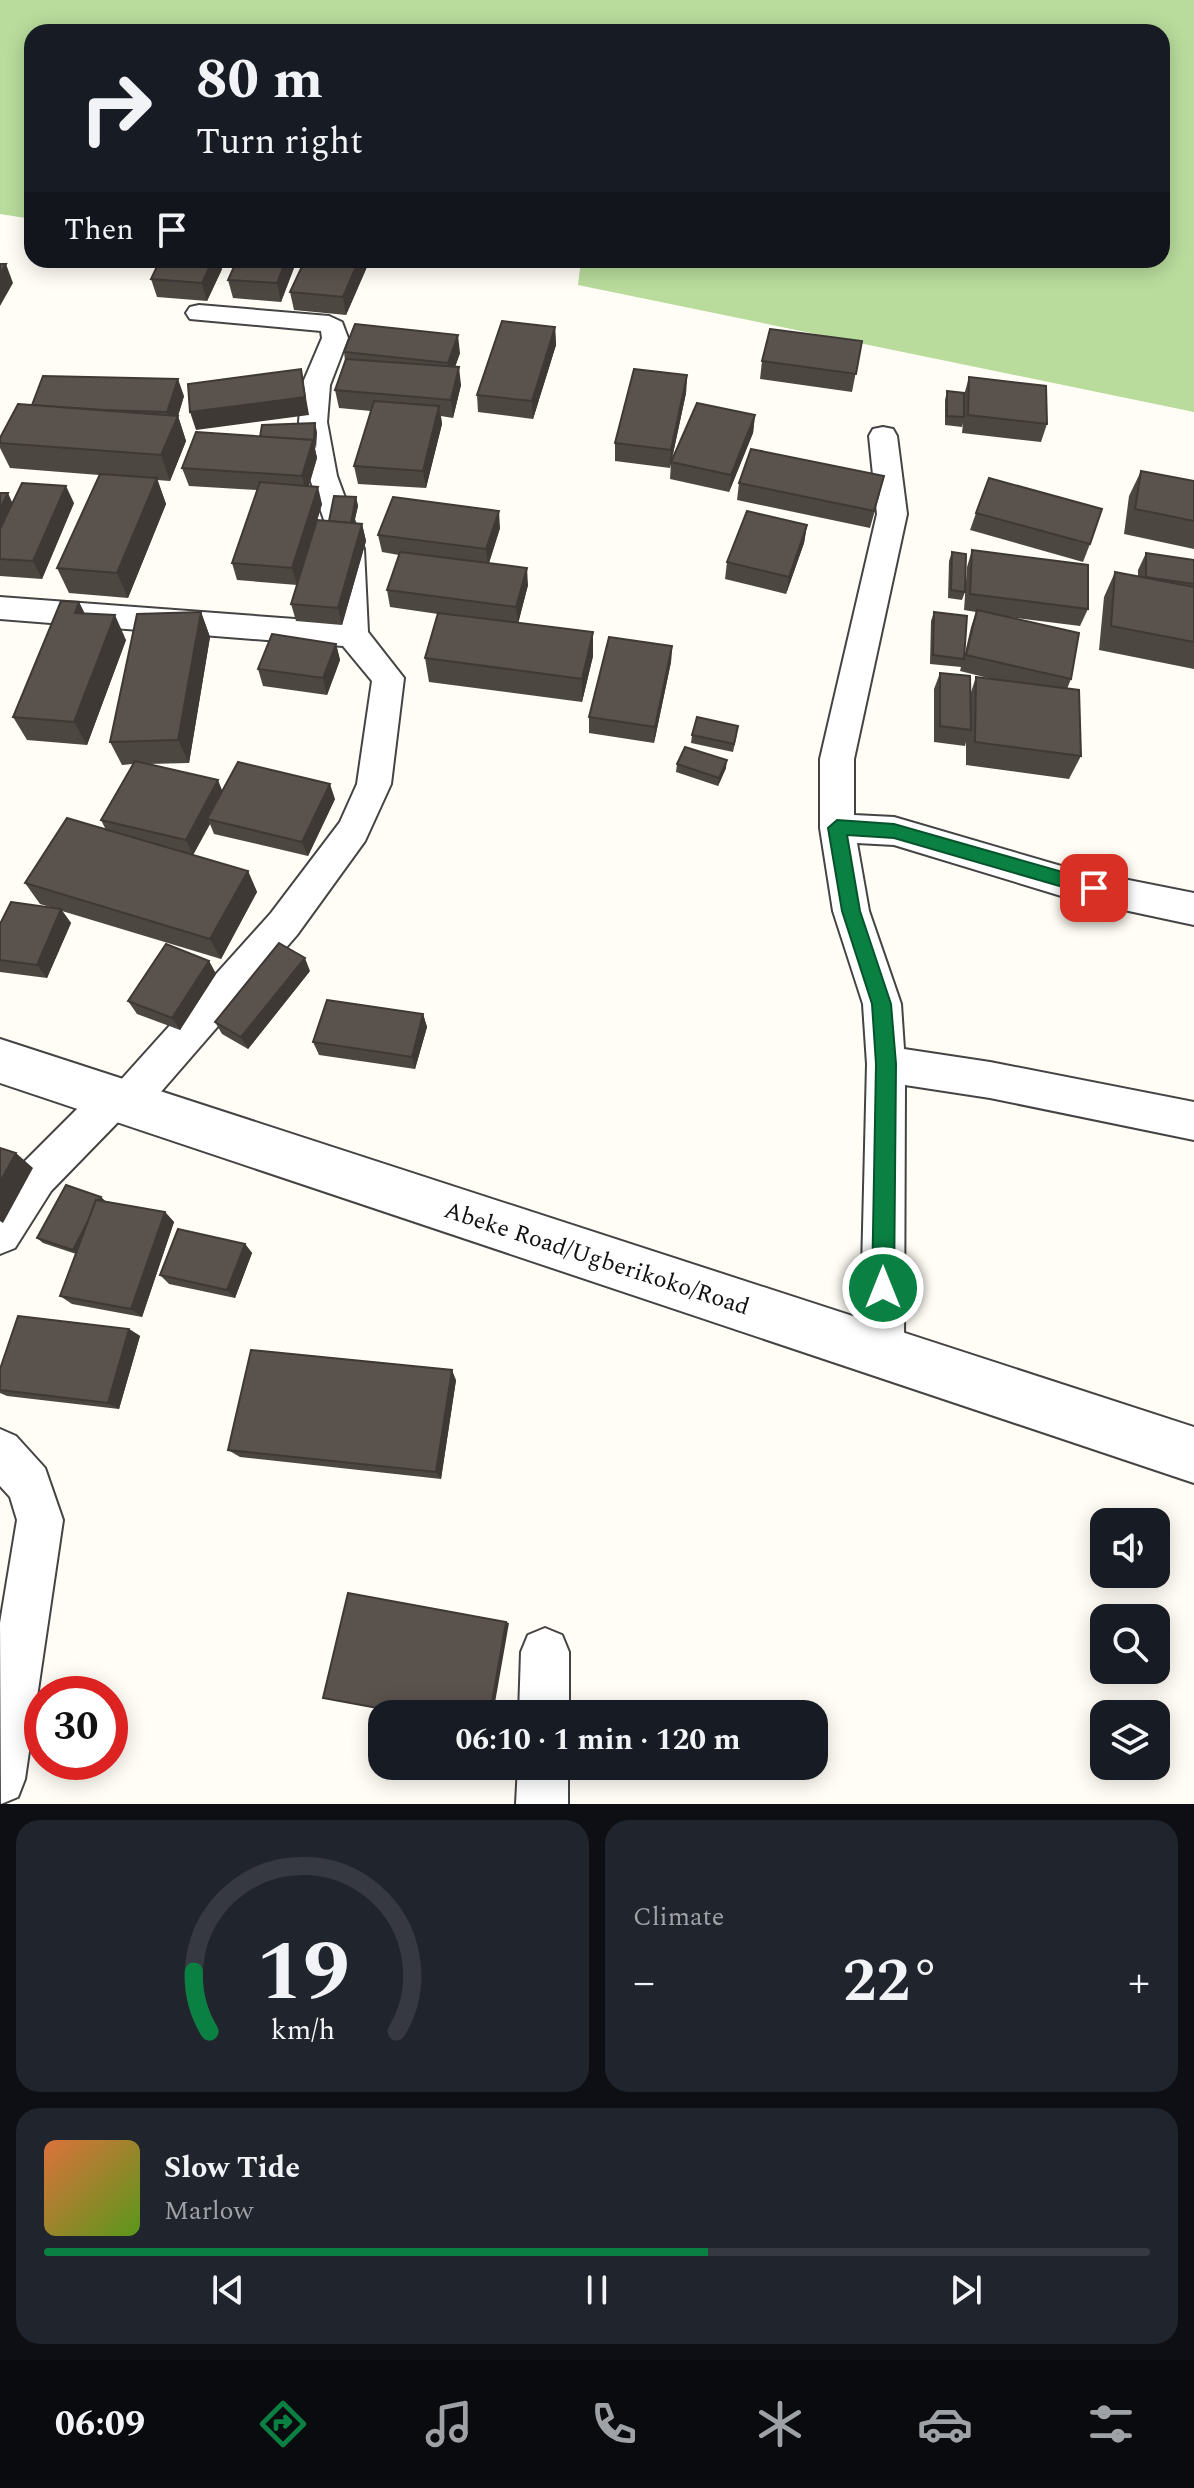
<!DOCTYPE html>
<meta charset="utf-8">
<style>
:root{--surface:#171b24;--page:#20242c;--text:#f1f3f6;--muted:#9ea1a6;--line:#363941;--accent:#0b8043}
body{margin:0;font-family:Spectral,serif;background:var(--page);color:var(--text);height:100vh;display:flex;flex-direction:column;font-size:30px;white-space:nowrap}
*{box-sizing:border-box;margin:0}
p{font-size:26px;color:var(--muted)}
.icon{flex:none;width:44px;height:44px;fill:none;stroke:currentColor;stroke-width:2;stroke-linecap:round;stroke-linejoin:round}
.map{position:relative;height:1804px;overflow:hidden}
.details{display:flex;flex-direction:column;gap:16px;padding:16px;background:#0d0f14;flex:1}
.details>*{flex:none}
.guide{position:absolute;left:24px;top:24px;width:1146px;height:244px;border-radius:24px;box-shadow:0 4px 20px #0003;background:#171b24;color:var(--text);overflow:hidden}
.tools{position:absolute;left:1090px;top:1508px;display:grid;gap:16px}
.tools a{display:grid;place-items:center;width:80px;height:80px;border-radius:16px;background:var(--surface);box-shadow:0 4px 20px #0003;font-size:40px}
.speed{position:absolute;left:24px;top:1676px;display:flex;gap:16px;font-size:40px;font-weight:700;text-align:center}
.speed>*{display:grid;place-content:center;width:104px;height:104px;border-radius:50%;background:var(--surface);box-shadow:0 4px 20px #0003;line-height:1}
.speed .limit{border:12px solid #d22;background:#fff;color:#111}
.pin{position:absolute;display:grid;place-items:center;width:68px;height:68px;color:#fff;margin:-34px;border-radius:16px;box-shadow:0 4px 12px #0006}
.me{position:absolute;width:88px;margin:-44px;rotate:0deg;stroke-linejoin:round;filter:drop-shadow(0 0 6px #0008)}
.turn{display:flex;align-items:center;gap:28px;height:168px;padding:0 40px;font-size:36px}
.turn .icon{width:104px;height:104px;stroke-width:2.5}
.turn b{display:block;font-size:56px;line-height:68px}
.then{display:flex;align-items:center;height:76px;padding:0 40px;background:#0003;gap:16px;font-size:30px}
.big{font-size:60px;font-weight:700;line-height:1.1}
.details .widget{flex:1;display:flex;flex-direction:column;justify-content:center;gap:12px;min-width:0;padding:0 28px;border-radius:24px;background:var(--page)}
.details .dial{align-items:center;gap:0}
.dial svg{height:208px;overflow:visible;fill:none;stroke:var(--line);stroke-width:7;stroke-linecap:round;text-anchor:middle}
.dial text{fill:var(--text);stroke:none}
.song{display:flex;align-items:center;gap:24px}
.cover{width:96px;height:96px;border-radius:12px;background:linear-gradient(135deg,hsl(20 70% 55%),hsl(90 70% 35%))}
.played{height:8px;border-radius:4px;background:linear-gradient(90deg,var(--accent) 60%,var(--line) 60%)}
.keys{display:flex;justify-content:space-around;direction:ltr}
.heat{display:flex;justify-content:space-between;align-items:center;font-size:44px;direction:ltr}
.details .tiles{flex:1;display:grid;gap:16px;grid-template-columns:1fr 1fr}
.widget:last-child{grid-column:span 2}
.trip{position:absolute;left:368px;top:1700px;width:460px;height:80px;border-radius:24px;background:var(--surface);box-shadow:0 4px 20px #0003;font-weight:700;line-height:80px;text-align:center}
.tab-bar{display:flex;height:128px;justify-content:space-around;align-items:center;background:#090b0e;color:var(--muted)}
.tab-bar .icon{width:56px;height:56px}
.tab-bar .on{color:var(--accent)}
.tab-bar b{font-size:36px;color:var(--text)}
.map>svg:first-child{display:block}
</style>
<div class="map">
<svg width="1194" height="1804" viewBox="0 0 1194 1804">
<rect width="100%" height="100%" fill="#fffdf5"/>
<path fill="#b9dc9c" d="M0,0h1194v412l-616,-127 3,-25h581v-228h-1130v187l-32,-5z"/>
<g fill="none" stroke-linecap="round" stroke-linejoin="round">
<defs>
<g id="minor">
<path d="M199,305l130,11 13,6 6,16 -18,47 -3,37 10,54 27,73 4,83 36,46 -13,106 -26,57 -68,94 -157,181 -14,5 -5,-2 -70,72 -36,57 -15,6v-57l23,-34 77,-77 14,-5 5,1 152,-169 69,-91 17,-38 15,-103 -29,-35 -343,-27v-22l336,25 -2,-73 -25,-73 -10,-54 3,-37 20,-47 -1,-7 -131,-12 -4,-6 4,-6z"/>
<path d="M883,427l10,2 4,7 10,78 -53,245v56l40,2 174,51 126,25v32l-126,-27 -174,-53 -37,-2 12,68 32,93 3,45 86,13 204,40v38l-204,-42 -85,-13 -1,267 -7,15 -15,7 -15,-7 -7,-15 7,-288 -4,-60 -30,-93 -13,-83v-69l57,-245 -8,-78 4,-7z"/>
<path d="M0,1429l16,7 29,32 18,52 -38,259 -7,18 -17,7 -1,-181 17,-103 -7,-23 -10,-11z"/>
<path d="M545,1628l17,7 7,17v62h-50l2,-62 7,-17z"/>
<path d="M518,1766h50v38h-52z"/>
</g>
<path id="tertiary" d="M0,1039l1194,388v56l-1194,-400z"/>
</defs>
<use href="#minor" stroke="#444" stroke-width="4"/>
<use href="#tertiary" stroke="#444" stroke-width="4"/>
<use href="#minor" fill="#fff" fill-rule="evenodd"/>
<use href="#tertiary" fill="#fff" fill-rule="evenodd"/>
</g>
<g fill="#4d4742">
<path d="M237,260h60l-16,42 -48,-4 -5,-18z"/>
<path d="M370,260l-24,55 -52,-5 -4,-18z"/>
<path d="M222,269l-15,32 -50,-4 -6,-18z"/>
<path d="M555,327l1,18 -23,74 -55,-7 -1,-17z"/>
<path d="M862,341l-10,51 -92,-13 2,-18z"/>
<path d="M344,352l116,1 -5,14 6,18 -8,33 -12,-2 1,8 -16,64 -68,-4 -4,-18 17,-55 -32,-3 -4,-18 10,-29z"/>
<path d="M687,375l-1,18 -16,75 -55,-7v-18z"/>
<path d="M969,377l78,47 -6,18 -79,-9 1,-10 -1,4 -17,-2v-25l2,-9 17,4z"/>
<path d="M184,396l-6,20 8,25 -16,40 -13,-1 9,24 -38,94 -59,-5 -12,-25 42,-93 -89,-7 -10,-20v-10l32,-33z"/>
<path d="M755,415l-2,18 -24,59 -59,-13 1,-17z"/>
<path d="M317,432l-2,17 2,9 -8,28 13,18 -5,17h12l27,-24 2,9 -4,17 8,1 4,17 -24,84 -46,-4 -5,-17 6,-19 -60,-5 -5,-17 25,-73 -68,-4 -7,-18 78,-31z"/>
<path d="M1141,471l53,10v68l-70,-15 5,-38z"/>
<path d="M739,483l141,10 -10,35 -133,-28z"/>
<path d="M0,493l12,10h62l-32,76 -42,-3z"/>
<path d="M976,513l114,31 -7,18 -113,-32z"/>
<path d="M807,525l-3,18 -18,51 -61,-15 2,-17z"/>
<path d="M500,528l-11,35 39,22 -10,38 75,9v24l-11,46 -153,-20 -4,-24 13,-44 -48,-7 -3,-17 12,-35 -17,-3 -4,-17z"/>
<path d="M972,550l116,59 -8,17 -79,-10 70,63 -4,10 14,67 -12,23 -103,-14v-23l-1,4 -31,-4v-53l6,-16 31,19 5,-15 20,3 -36,-9 1,-4 -31,-3 1,-43 3,-9 31,41 6,-26 5,-15 -12,-2 3,-43z"/>
<path d="M952,552l13,40 -3,8 -14,-2 1,-37z"/>
<path d="M1146,553l48,7v109l-95,-19 5,-53 11,-25 23,4v-6z"/>
<path d="M79,602l6,12 41,26 -39,105 -60,-5 -14,-23z"/>
<path d="M201,612l9,25 -21,126 -41,1 74,26 113,9 -27,57 -94,-22 -4,-10 -17,31 55,16 9,21 -36,67 -159,-48 9,12 -24,55 -47,-6v-48l53,-16 -13,-4 -15,-21 81,-53 -5,-10 32,-56 -11,1 -12,-23z"/>
<path d="M336,644l4,16 -13,35 -64,-9 -5,-17z"/>
<path d="M672,646l-1,16 -17,81 -65,-10v-16z"/>
<path d="M737,734l-4,18 -42,-9 1,-8z"/>
<path d="M677,764l49,4 -8,18 -42,-14z"/>
<path d="M209,961l7,13 -36,56 -43,-16 -9,-13z"/>
<path d="M310,971l-62,78 -26,-15 -7,-12z"/>
<path d="M423,1014l4,13 -12,42 -96,-14 -6,-13z"/>
<path d="M101,1197l5,5 59,10 9,10 -32,95 -70,-13 -12,-8 16,-42 -33,-11 -6,-5z"/>
<path d="M245,1244l7,9 -17,45 -66,-14 -9,-9z"/>
<path d="M129,1329l11,7 -21,73 -112,-13 -7,-3v-24z"/>
<path d="M456,1380l-15,99 -201,-22 -12,-7z"/>
</g>
<g fill="#3f3936">
<path d="M213,260h7l2,9 -15,32 -5,-18z"/>
<path d="M286,260h11l-16,42 -4,-19z"/>
<path d="M359,260h11l-24,55 -3,-18z"/>
<path d="M6,264l7,19 -13,23v-32z"/>
<path d="M555,327l1,18 -23,74 -1,-18z"/>
<path d="M458,335l2,18 -10,28 -2,-18z"/>
<path d="M459,367l2,18 -8,33 -2,-18z"/>
<path d="M301,369l8,46 -113,15 -6,-18z"/>
<path d="M687,375l-1,18 -16,75 1,-18z"/>
<path d="M178,379l6,17 -6,20 8,25 -16,40 -9,-26 12,-28 -6,-15z"/>
<path d="M439,406l3,18 -16,64 -3,-17z"/>
<path d="M755,415l-2,18 -24,59 2,-17z"/>
<path d="M315,423l2,9 -1,17 -2,-9z"/>
<path d="M313,440l4,18 -11,36 -4,-18z"/>
<path d="M157,478l9,26 -38,94 -11,-25z"/>
<path d="M66,486l8,17 -32,76 -9,-18z"/>
<path d="M318,487l4,17 -25,81 -5,-17z"/>
<path d="M8,493l8,18 -16,33v-35z"/>
<path d="M356,497l2,9 -6,26 -1,-8z"/>
<path d="M499,511l1,17 -12,38 -2,-17z"/>
<path d="M362,524l4,17 -24,84 -4,-17z"/>
<path d="M807,525l-3,18 -18,51 3,-17z"/>
<path d="M527,568l1,17 -10,39 -2,-17z"/>
<path d="M79,602l12,25 -16,-14z"/>
<path d="M201,612l9,25 -21,126 -11,-23z"/>
<path d="M115,615l11,25 -39,105 -13,-23z"/>
<path d="M593,632v24l-11,46v-23z"/>
<path d="M336,644l4,16 -13,35 -4,-17z"/>
<path d="M672,646l-1,16 -17,81 1,-16z"/>
<path d="M727,760l-1,8 -8,18 1,-8z"/>
<path d="M218,780l6,15 -17,24 3,5 -17,31 -7,-15z"/>
<path d="M330,784l5,15 -27,57 -6,-14z"/>
<path d="M248,871l9,21 -36,67 -11,-20z"/>
<path d="M61,909l10,14 -24,55 -10,-13z"/>
<path d="M305,958l5,13 -62,78 -7,-12z"/>
<path d="M209,961l7,13 -36,56 -8,-12z"/>
<path d="M423,1014l4,13 -12,42 -3,-12z"/>
<path d="M16,1153l17,15 -30,55 -3,-2v-39z"/>
<path d="M101,1197l5,5 -28,53 -5,-5z"/>
<path d="M165,1212l9,10 -32,95 -11,-8z"/>
<path d="M245,1244l7,9 -17,45 -8,-8z"/>
<path d="M129,1329l11,7 -21,73 -11,-6z"/>
<path d="M452,1370l4,10 -15,99 -5,-7z"/>
<path d="M506,1622l3,1 -16,91h-3z"/>
</g>
<g fill="#5a524d" stroke="#3f3936" stroke-width="2">
<path d="M160,260h53l-11,23 -51,-4z"/>
<path d="M237,260h49l-9,23 -49,-3z"/>
<path d="M305,260h54l-16,37 -53,-5z"/>
<path d="M0,264h6l-6,10z"/>
<path d="M502,321l53,6 -23,74 -55,-6z"/>
<path d="M355,324l103,11 -10,28 -104,-11z"/>
<path d="M770,329l92,12 -6,33 -94,-13z"/>
<path d="M346,359l113,8 -8,33 -116,-10z"/>
<path d="M301,369l4,28 -115,15 -2,-28z"/>
<path d="M634,369l53,6 -16,75 -56,-7z"/>
<path d="M43,376l135,3 -11,33 -63,-2 -72,-5z"/>
<path d="M969,377l77,9 1,38 -79,-9z"/>
<path d="M947,391l17,2v24l-17,-1z"/>
<path d="M374,401l65,5 -16,65 -69,-5z"/>
<path d="M697,403l58,12 -24,60 -60,-13z"/>
<path d="M18,404l160,12 -17,39 -161,-12v-5z"/>
<path d="M315,423l-1,17 -54,-3 2,-12z"/>
<path d="M196,432l117,8 -11,36 -120,-8z"/>
<path d="M751,449l133,27 -10,35 -135,-28z"/>
<path d="M1141,471l53,10v40l-59,-12z"/>
<path d="M100,474l57,4 -40,95 -60,-5z"/>
<path d="M989,478l113,31 -12,35 -114,-31z"/>
<path d="M260,482l58,5 -26,81 -60,-5z"/>
<path d="M22,483l44,3 -33,75 -33,-2v-30z"/>
<path d="M0,493h8l-8,16z"/>
<path d="M334,496l22,1 -5,26 -22,-2z"/>
<path d="M393,497l106,14 -13,38 -108,-14z"/>
<path d="M747,511l60,14 -18,52 -62,-15z"/>
<path d="M317,520l45,4 -24,84 -47,-4z"/>
<path d="M972,550l116,15v44l-118,-15z"/>
<path d="M400,552l127,16 -11,39 -129,-17z"/>
<path d="M952,552l14,2 -1,38 -14,-2z"/>
<path d="M1146,553l48,7v24l-48,-7z"/>
<path d="M1115,572l79,15v55l-83,-16z"/>
<path d="M61,601l18,1 -4,11 40,2 -41,107 -61,-5z"/>
<path d="M977,610l102,23 -8,46 -105,-24z"/>
<path d="M201,612l-23,128 -68,2 27,-128z"/>
<path d="M934,612l33,4 -3,43 -31,-4z"/>
<path d="M438,613l155,19 -11,47 -157,-21z"/>
<path d="M272,634l64,10 -13,34 -65,-9z"/>
<path d="M609,637l63,9 -17,81 -66,-10z"/>
<path d="M940,673l30,3 1,54 -31,-4z"/>
<path d="M976,677l103,13 2,66 -106,-14z"/>
<path d="M697,717l41,9 -4,18 -42,-9z"/>
<path d="M685,747l42,13 -8,18 -42,-14z"/>
<path d="M135,761l83,19 -32,60 -85,-20z"/>
<path d="M238,762l92,22 -28,58 -95,-23z"/>
<path d="M67,818l181,53 -38,68 -185,-56z"/>
<path d="M11,902l50,7 -24,56 -37,-5v-36z"/>
<path d="M279,943l26,15 -64,79 -26,-15z"/>
<path d="M166,944l43,17 -37,57 -44,-17z"/>
<path d="M327,1000l96,14 -11,43 -99,-15z"/>
<path d="M0,1148l16,5 -16,29z"/>
<path d="M66,1185l35,12 -2,3h-3l-7,19 -16,31 -36,-12z"/>
<path d="M96,1200l69,12 -34,97 -71,-13z"/>
<path d="M178,1229l67,15 -18,46 -67,-15z"/>
<path d="M18,1316l111,13 -21,74 -108,-13v-21z"/>
<path d="M251,1350l201,20 -16,102 -208,-22z"/>
<path d="M348,1593l158,29 -16,92h-80l-87,-16z"/>
</g>
<path fill="#0b8043" stroke="#07532c" stroke-width="2" d="M837,820l57,4 200,57 7,2 2,5 -2,6 -7,2 -200,-58 -47,-3 13,76 31,93 5,60 -2,224 -3,8 -8,3 -7,-3 -4,-8 4,-224 -4,-60 -30,-93 -14,-83z"/>
<g text-anchor="middle" stroke-width="8" stroke-linejoin="round" paint-order="stroke">
<g font-size="24" fill="#111" stroke="#fff">
<text transform="translate(597 1258) rotate(18)" y="8">Abeke Road/Ugberikoko/Road</text>
</g>
</g>
</svg>
<div class="tools">
<a><svg class="icon" aria-label="sound" viewBox="0 0 24 24"><path d="M4 9h4l5-4v14l-5-4H4zM17 9q2 3 0 6"/></svg></a>
<a><svg class="icon" aria-label="search" viewBox="0 0 24 24"><circle cx="10" cy="10" r="6"/><path d="M15 15l6 6"/></svg></a>
<a><svg class="icon" aria-label="layers" viewBox="0 0 24 24"><path d="M12 4l9 5-9 5-9-5zM3 14l9 5 9-5"/></svg></a>
</div>
<div class="speed"><div class="limit">30</div></div>
<div class="pin" style="left:1094px;top:888px;background:#d93025"><svg class="icon" aria-label="arrive" viewBox="0 0 24 24"><path d="M6 21V4h12l-3 4 3 4H6"/></svg></div>
<svg class="me" style="left:883px;top:1288px" viewBox="-20 -20 40 40"><circle r="17" fill="#0b8043" stroke="#fff" stroke-width="3"/><path d="M0-11L8 9 0 5-8 9z" fill="#fff"/></svg>
<div class="trip">06:10 · 1 min · 120 m</div>
<div class="guide">
<div class="turn"><svg class="icon" aria-label="right" viewBox="0 0 24 24"><path d="M7 20v-9h11M14 6l5 5-5 5"/></svg><div><b>80 m</b>Turn right</div></div>
<div class="then">Then<svg class="icon" aria-label="arrive" viewBox="0 0 24 24"><path d="M6 21V4h12l-3 4 3 4H6"/></svg></div>
</div>
</div>
<section class="details">
<div class="tiles">
<div class="widget dial"><svg viewBox="0 0 100 80">
<path d="M14 69A42 42 0 1 1 86 69"/>
<path d="M14 69A42 42 0 0 1 8 46" stroke="#0b8043"/>
<text x="50" y="56" font-size="32" font-weight="700">19</text>
<text x="50" y="72" font-size="11">km/h</text>
</svg></div>
<div class="widget"><p>Climate</p>
<div class="heat"><a>−</a><b class="big">22°</b><a>+</a></div>
</div>
<div class="widget">
<div class="song"><i class="cover"></i><div><b>Slow Tide</b><p>Marlow</p></div></div>
<div class="played"></div>
<div class="keys"><svg class="icon" aria-label="previous" viewBox="0 0 24 24"><path d="M18 5L8 12l10 7zM5 5v14"/></svg><svg class="icon" aria-label="pause" viewBox="0 0 24 24"><path d="M8 5v14M16 5v14"/></svg><svg class="icon" aria-label="next" viewBox="0 0 24 24"><path d="M6 5l10 7-10 7zM19 5v14"/></svg></div>
</div>
</div>
</section>
<nav class="tab-bar">
<b>06:09</b>
<svg class="icon on" aria-label="directions" viewBox="0 0 24 24"><path d="M12 3l9 9-9 9-9-9zM9 14v-3h6M13 9l2 2-2 2"/></svg>
<svg class="icon" aria-label="music" viewBox="0 0 24 24"><path d="M9 18V5l10-2v13"/><circle cx="6" cy="18" r="3"/><circle cx="16" cy="16" r="3"/></svg>
<svg class="icon" aria-label="phone" viewBox="0 0 24 24"><path d="M5 4h4l2 5-3 2q2 4 5 5l2-3 5 2v4C11 20 4 13 5 4z"/></svg>
<svg class="icon" aria-label="climate" viewBox="0 0 24 24"><path d="M12 3v18M4 7l16 10M4 17L20 7"/></svg>
<svg class="icon" aria-label="car" viewBox="0 0 24 24"><path d="M5 17H2v-5l4-1 3-4h7l3 4 3 1v5h-3M9 17h6M6 11h13"/><circle cx="7" cy="17" r="2"/><circle cx="17" cy="17" r="2"/></svg>
<svg class="icon" aria-label="filters" viewBox="0 0 24 24"><path d="M4 7h16M4 17h16"/><circle cx="9" cy="7" r="2"/><circle cx="15" cy="17" r="2"/></svg>
</nav>
